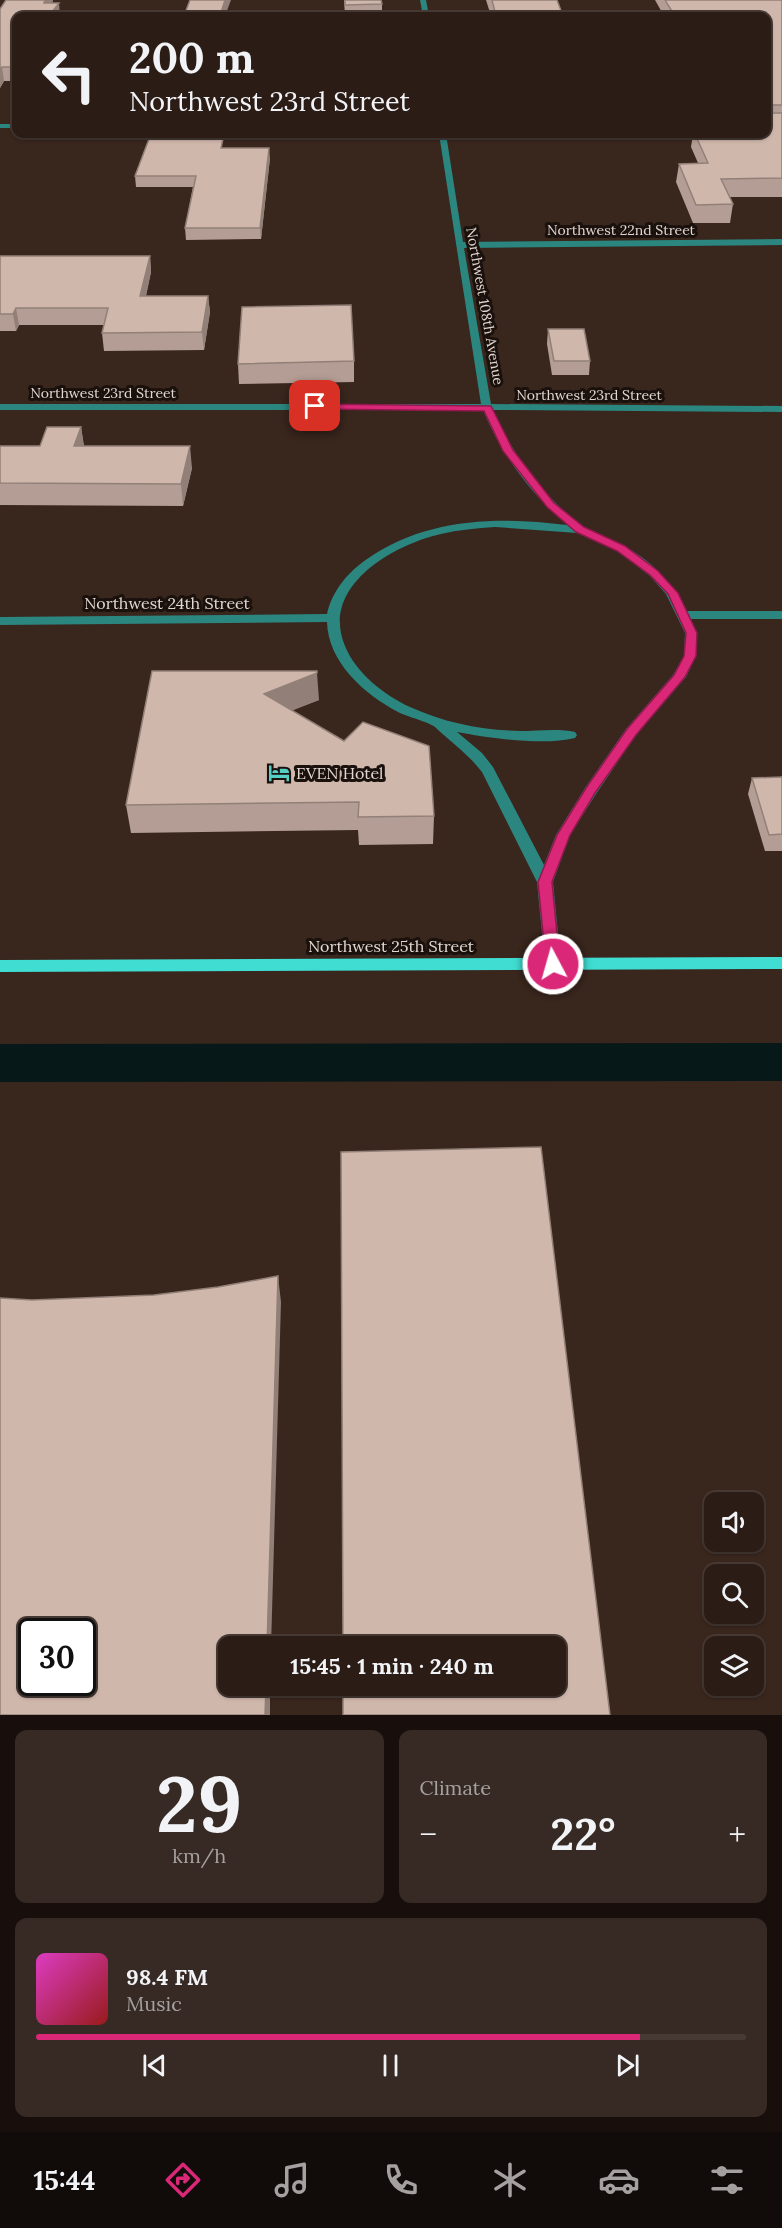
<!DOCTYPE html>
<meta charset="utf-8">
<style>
:root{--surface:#2b1c16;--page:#372923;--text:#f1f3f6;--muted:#a6a1a1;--line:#473a35;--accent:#db2777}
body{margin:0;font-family:Lora,serif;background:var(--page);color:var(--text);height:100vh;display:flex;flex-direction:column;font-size:22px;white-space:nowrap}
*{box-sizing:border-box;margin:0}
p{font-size:20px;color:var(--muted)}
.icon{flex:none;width:33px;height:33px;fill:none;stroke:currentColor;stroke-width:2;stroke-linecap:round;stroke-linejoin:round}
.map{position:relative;height:1715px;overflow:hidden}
.panel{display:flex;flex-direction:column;gap:15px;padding:15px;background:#180f0c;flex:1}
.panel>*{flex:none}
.top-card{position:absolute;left:12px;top:12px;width:759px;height:126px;border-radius:12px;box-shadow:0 2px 4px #0004,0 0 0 2px var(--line);background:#2b1c16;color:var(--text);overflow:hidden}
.buttons{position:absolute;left:704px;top:1492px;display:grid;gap:12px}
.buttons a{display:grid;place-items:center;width:60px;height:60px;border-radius:12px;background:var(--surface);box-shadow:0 2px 4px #0004,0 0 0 2px var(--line);font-size:30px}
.speed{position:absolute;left:18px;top:1618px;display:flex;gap:12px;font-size:30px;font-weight:700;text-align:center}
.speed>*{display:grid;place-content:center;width:78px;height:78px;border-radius:50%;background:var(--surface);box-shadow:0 2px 4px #0004,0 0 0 2px var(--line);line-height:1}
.speed .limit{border:3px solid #111;border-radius:9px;background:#fff;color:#111}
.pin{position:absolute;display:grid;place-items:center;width:51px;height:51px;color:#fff;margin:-26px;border-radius:12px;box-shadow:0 3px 9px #0006}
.me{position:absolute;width:66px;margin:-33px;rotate:354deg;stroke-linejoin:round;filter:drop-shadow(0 0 4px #0008)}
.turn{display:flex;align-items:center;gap:21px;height:126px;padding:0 18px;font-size:27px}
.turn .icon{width:78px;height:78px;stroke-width:2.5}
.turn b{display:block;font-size:42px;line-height:51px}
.big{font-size:45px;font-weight:800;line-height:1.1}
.panel .widget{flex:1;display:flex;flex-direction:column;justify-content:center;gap:9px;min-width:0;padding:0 21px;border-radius:12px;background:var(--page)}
.panel .dial{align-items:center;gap:0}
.dial b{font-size:78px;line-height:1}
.song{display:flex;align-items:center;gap:18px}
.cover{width:72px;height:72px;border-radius:9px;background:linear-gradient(135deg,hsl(310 70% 55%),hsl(0 70% 35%))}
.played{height:6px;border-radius:3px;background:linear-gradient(90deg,var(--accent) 85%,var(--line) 85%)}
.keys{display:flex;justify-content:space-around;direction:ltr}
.heat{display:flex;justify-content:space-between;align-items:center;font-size:33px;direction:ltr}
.panel .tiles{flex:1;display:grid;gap:15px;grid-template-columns:1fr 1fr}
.widget:last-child{grid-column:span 2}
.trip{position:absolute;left:218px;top:1636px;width:348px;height:60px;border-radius:12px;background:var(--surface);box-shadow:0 2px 4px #0004,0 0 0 2px var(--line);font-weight:800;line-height:60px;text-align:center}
.menu{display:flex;height:96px;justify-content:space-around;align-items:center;background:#110b09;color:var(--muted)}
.menu .icon{width:42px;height:42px}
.menu .current{color:var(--accent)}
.menu b{font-size:27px;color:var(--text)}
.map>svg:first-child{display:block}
</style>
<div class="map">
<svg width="782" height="1715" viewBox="0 0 782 1715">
<rect width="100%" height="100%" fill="#39261d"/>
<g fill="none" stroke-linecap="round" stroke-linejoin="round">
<path fill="#061918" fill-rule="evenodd" d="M782,1043v38l-782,1v-38z"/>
<g fill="#2b8680" fill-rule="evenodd">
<path d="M420,0h6l3,16h-6z"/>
<rect x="0" y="124" width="16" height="4"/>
<path d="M439,134h7l17,108 319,-3v6l-318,3 27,156 291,2v6l-289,-2c19,44 51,87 89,116 12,9 29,13 42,20 28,15 49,37 63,65h95v8h-92l7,14 -1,23 -10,21 -50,58 -40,59 -26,41 -17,47 8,82 -2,4h-12l-2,-4 -8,-82 -55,-110c-13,-17 -31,-30 -47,-45 -6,-5 -27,-10 -37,-15 -34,-18 -70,-50 -71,-90l-327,3v-8l327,-3c5,-23 21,-42 40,-55 58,-41 131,-43 200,-34 -36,-31 -66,-71 -84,-115h-483v-6h481zM495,527l82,6 40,18 33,25 16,18 19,39 -1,23 -11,19 -47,54 -41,59 -29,47 -12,30 -51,-98 -11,-14 -25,-21c32,6 86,14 118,6l2,-3 -2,-3c-16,-4 -38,-1 -55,-1 -38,-1 -75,-8 -110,-24 -26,-12 -54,-34 -65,-61 -25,-59 47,-101 96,-112 17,-4 36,-6 54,-7z"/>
</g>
<path fill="#3fddd2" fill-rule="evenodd" d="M782,957v12l-782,3v-12z"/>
</g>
<g fill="#b39d94">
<path d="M6,0h47l-1,3 9,13h-45v65h-12l-4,7z"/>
<path d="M344,0l38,4v12h-37z"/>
<path d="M486,0h71l6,16h-72z"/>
<path d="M655,0h127v197h-53l4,7 -3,19h-37l-17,-41 3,-18 19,-1 -7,-16 2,-13h73v-118h-102z"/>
<path d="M223,148l47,10 -9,81 -75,1 -1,-12 8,-41h-57l-1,-11z"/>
<path d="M0,256h150l1,16 -5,24h62l2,16 -6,38 -100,1 -2,-18 2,-8h-85l-3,6h-16z"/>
<path d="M548,329l42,32 -1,14h-37l-5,-31z"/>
<path d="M354,361v21l-115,2 -1,-20z"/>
<path d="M81,427l3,19 108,22 -9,38 -183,-1v-59h40z"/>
<path d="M152,671l167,29 -27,10 142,106 -1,28 -74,1 -1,-15 -227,3 -5,-28z"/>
<path d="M782,777v74h-17l-17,-57 4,-16z"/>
</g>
<g fill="#928078">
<path d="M45,0h8l-7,16 -2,-13z"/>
<path d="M225,0h6l-6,16h-5z"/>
<path d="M59,3l1,13h-11z"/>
<path d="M2,67l2,14 -4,7v-18z"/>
<path d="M269,148l1,10 -9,81 -1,-11z"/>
<path d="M150,256l1,16 -9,41 -2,-17z"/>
<path d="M208,296l2,16 -6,38 -2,-18z"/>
<path d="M16,308l3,17 -3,6 -3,-17z"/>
<path d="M81,427l3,21 -10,-2z"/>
<path d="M190,446l2,22 -9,38 -2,-22z"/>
<path d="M317,673l2,27 -53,21 -2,-27z"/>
<path d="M278,1276l3,26 -10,345h-4z"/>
<path d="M266,1686h4v29h-5z"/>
</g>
<g fill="#d0b7ac" stroke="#928078" stroke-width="1.5" fill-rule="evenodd">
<path d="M6,0h39l-1,3h15l-10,13h-33v51h-14l-2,3v-61z"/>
<path d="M190,0h35l-5,16h-36z"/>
<path d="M345,0h36l1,4 -37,1z"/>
<path d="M492,0h65l6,16h-67z"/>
<path d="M665,0h117v105h-13l-2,6 2,2h13v65l-61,1 12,25 -37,1 -17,-41 29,-1 -13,-29h71v-118h-91z"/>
<path d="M149,139h74l-2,9h48l-9,80h-75l11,-52h-61z"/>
<path d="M0,256h150l-10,40h68l-6,36 -100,1 6,-25h-92l-3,6h-13z"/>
<path d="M351,305l3,56 -116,3 4,-57z"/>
<path d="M548,329h36l6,32h-36z"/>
<path d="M47,427h34l-7,19h116l-9,38 -181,-1v-37h40z"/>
<path d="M152,671h165v2l-53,21 80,47 19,-19 66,24 5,70 -76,1 1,-15 -233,3z"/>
<path d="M782,777v57l-13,1 -17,-57z"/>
<path d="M541,1147l69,568h-267v-29h212v-39h-212l-2,-495z"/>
<path d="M278,1276l-11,371h-39v39h38l-1,29h-265v-417l32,2 122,-5 64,-8zM32,1632h50v51h-50z"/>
</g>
<path fill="#db2777" stroke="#8e194d" stroke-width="1.5" d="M312,404l179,2 22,44 41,53 30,24 41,19 33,25 20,22 19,40 -1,23 -11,21 -49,58 -41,58 -25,42 -18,47 8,82 -2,4h-10l-2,-4 -8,-82 19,-47 29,-47 41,-59 47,-54 10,-19 2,-23 -18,-39 -18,-19 -33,-24 -41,-19 -29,-25 -44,-56 -19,-40 -169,-2 -3,-1z"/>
<defs>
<symbol id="hotel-bare" viewBox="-9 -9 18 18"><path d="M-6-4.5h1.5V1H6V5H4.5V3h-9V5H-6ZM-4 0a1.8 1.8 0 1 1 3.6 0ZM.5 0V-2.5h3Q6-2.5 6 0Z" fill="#55cec5" stroke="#1a110d" stroke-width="2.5" paint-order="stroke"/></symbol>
</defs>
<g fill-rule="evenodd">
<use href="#hotel-bare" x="264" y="758" width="30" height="30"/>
</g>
<g text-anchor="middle" stroke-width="6" stroke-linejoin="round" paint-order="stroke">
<g font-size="14" fill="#e3d6d0" stroke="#1a110d">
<text x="621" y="235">Northwest 22nd Street</text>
<text transform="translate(485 306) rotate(80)" y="5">Northwest 108th Avenue</text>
<text x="103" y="398">Northwest 23rd Street</text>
<text x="589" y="400">Northwest 23rd Street</text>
</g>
<g font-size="16" fill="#e3d6d0" stroke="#1a110d">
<text x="167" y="609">Northwest 24th Street</text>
<text x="391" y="952">Northwest 25th Street</text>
</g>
<g font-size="16" fill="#e3d6d0" stroke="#1a110d" text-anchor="start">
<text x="296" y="779">EVEN Hotel</text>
</g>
</g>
</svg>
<div class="buttons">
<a><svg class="icon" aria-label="sound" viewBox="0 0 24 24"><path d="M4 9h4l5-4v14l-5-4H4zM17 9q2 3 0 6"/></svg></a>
<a><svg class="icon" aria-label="search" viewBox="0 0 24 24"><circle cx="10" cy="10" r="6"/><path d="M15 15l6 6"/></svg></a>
<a><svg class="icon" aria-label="layers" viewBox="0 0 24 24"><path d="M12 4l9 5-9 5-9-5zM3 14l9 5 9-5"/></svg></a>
</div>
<div class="speed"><div class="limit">30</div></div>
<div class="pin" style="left:315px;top:406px;background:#d93025"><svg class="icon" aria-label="arrive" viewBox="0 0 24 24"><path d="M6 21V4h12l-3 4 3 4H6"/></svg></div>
<svg class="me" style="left:553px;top:964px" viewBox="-20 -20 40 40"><circle r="17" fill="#db2777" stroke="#fff" stroke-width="3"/><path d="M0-11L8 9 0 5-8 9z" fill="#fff"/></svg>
<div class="trip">15:45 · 1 min · 240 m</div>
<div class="top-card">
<div class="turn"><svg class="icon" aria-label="left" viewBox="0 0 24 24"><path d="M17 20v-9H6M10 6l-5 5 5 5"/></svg><div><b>200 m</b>Northwest 23rd Street</div></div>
</div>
</div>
<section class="panel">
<div class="tiles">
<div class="widget dial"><b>29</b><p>km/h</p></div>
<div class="widget"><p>Climate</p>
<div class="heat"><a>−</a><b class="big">22°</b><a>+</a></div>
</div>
<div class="widget">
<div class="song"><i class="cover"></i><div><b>98.4 FM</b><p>Music</p></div></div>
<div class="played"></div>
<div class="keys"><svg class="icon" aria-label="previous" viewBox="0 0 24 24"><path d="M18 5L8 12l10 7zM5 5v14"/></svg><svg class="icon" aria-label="pause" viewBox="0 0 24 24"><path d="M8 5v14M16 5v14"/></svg><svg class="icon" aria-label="next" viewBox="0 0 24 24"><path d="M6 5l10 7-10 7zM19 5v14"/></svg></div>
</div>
</div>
</section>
<nav class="menu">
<b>15:44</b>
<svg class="icon current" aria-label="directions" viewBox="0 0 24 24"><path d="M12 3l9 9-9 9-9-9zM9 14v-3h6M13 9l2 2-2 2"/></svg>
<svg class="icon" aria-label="music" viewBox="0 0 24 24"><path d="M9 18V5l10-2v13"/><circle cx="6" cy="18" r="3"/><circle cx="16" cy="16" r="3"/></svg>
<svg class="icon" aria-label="phone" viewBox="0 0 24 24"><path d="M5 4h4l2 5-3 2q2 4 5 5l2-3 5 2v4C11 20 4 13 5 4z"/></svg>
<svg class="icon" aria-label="climate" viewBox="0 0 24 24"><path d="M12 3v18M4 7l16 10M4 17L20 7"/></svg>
<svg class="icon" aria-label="car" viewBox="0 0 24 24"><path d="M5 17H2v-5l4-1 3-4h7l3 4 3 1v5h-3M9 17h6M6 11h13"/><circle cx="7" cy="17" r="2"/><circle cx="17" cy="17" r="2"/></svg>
<svg class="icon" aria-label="filters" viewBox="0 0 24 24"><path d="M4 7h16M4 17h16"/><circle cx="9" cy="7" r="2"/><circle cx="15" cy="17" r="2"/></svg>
</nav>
